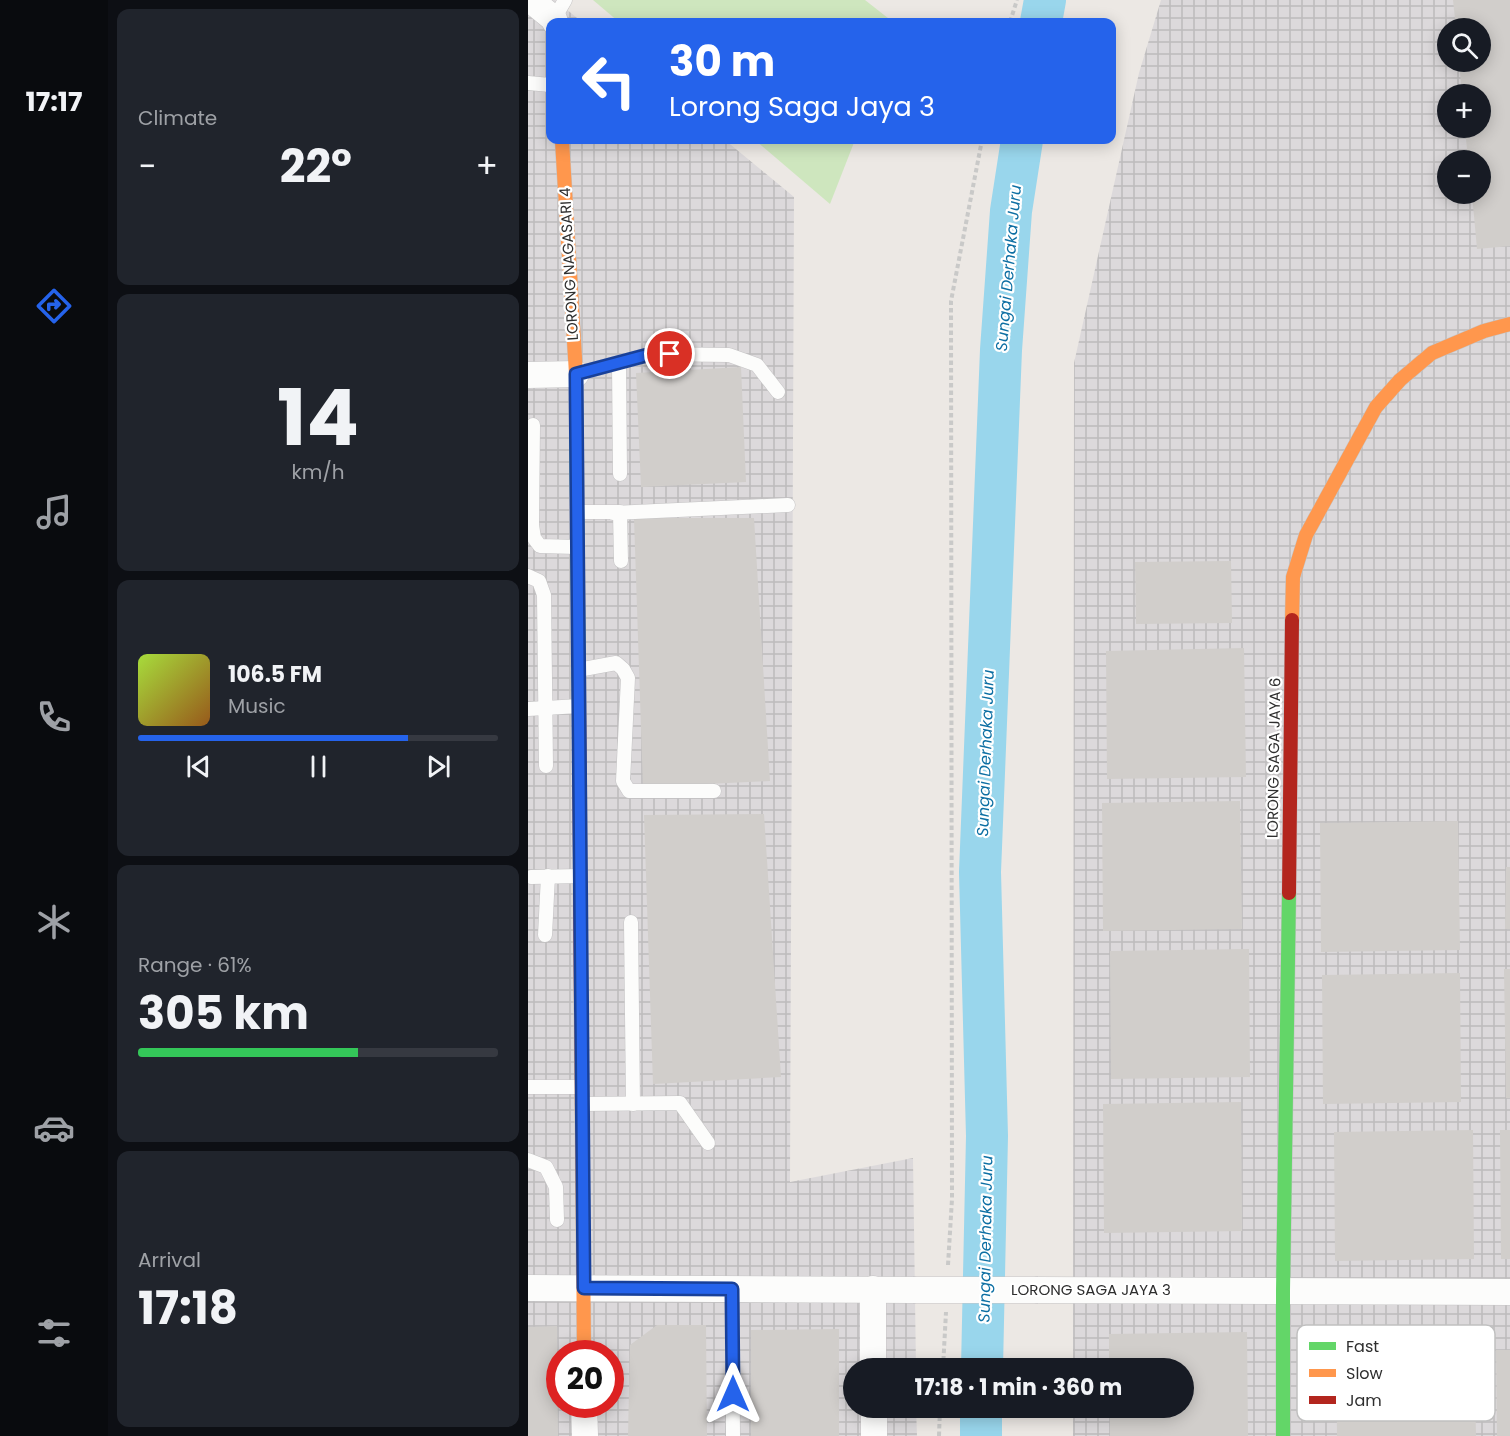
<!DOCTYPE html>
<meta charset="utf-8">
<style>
:root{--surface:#171b24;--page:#20242c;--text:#f1f3f6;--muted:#9ea1a6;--line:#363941;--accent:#2563eb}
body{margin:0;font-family:Poppins,sans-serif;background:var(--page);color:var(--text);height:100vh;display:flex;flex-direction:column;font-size:22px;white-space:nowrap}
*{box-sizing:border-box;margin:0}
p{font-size:20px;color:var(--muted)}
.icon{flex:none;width:33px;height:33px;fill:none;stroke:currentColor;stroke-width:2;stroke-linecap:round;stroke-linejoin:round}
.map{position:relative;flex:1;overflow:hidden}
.drawer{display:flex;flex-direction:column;gap:9px;padding:9px;background:#0d0f14;width:420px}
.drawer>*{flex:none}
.hud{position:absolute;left:18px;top:18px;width:570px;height:126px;border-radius:12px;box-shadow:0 3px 15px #0003;background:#2563eb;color:#fff;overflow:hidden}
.tools{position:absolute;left:909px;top:18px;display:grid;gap:12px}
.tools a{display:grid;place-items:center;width:54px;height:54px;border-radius:50%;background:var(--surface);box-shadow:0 3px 15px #0003;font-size:30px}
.speed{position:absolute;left:18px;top:1340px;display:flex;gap:12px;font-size:30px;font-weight:700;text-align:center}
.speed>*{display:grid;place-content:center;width:78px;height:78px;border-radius:50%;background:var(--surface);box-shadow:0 3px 15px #0003;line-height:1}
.speed .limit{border:9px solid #d22;background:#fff;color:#111}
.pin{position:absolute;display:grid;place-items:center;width:51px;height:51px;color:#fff;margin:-26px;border:3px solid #fff;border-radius:50%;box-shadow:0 2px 6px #0007}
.me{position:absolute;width:66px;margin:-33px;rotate:0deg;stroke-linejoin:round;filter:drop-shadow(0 0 4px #0008)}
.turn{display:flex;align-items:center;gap:21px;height:126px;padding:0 24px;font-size:27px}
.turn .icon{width:78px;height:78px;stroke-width:2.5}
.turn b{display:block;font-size:42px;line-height:51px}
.big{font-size:45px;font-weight:700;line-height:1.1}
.drawer .tile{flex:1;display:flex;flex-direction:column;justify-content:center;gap:9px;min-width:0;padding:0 21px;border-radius:12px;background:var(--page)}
.drawer .dial{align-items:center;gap:0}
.dial b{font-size:78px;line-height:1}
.song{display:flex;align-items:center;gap:18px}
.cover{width:72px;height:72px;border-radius:9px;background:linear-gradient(135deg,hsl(80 70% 55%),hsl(30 70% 35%))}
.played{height:6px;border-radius:3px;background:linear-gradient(90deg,var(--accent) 75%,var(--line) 75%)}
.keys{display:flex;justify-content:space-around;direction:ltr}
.heat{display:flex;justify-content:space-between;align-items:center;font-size:33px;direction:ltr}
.charge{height:9px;border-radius:4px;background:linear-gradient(90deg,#34c759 61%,var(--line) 0)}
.trip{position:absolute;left:315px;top:1358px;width:351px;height:60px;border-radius:30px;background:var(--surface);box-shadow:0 3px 15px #0003;font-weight:700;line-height:60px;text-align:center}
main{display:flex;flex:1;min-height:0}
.tab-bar{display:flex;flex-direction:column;width:108px;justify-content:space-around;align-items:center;background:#090b0e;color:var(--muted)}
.tab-bar .icon{width:42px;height:42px}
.tab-bar .on{color:var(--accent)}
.tab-bar b{font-size:27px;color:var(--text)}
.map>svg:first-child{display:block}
</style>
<main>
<nav class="tab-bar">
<b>17:17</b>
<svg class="icon on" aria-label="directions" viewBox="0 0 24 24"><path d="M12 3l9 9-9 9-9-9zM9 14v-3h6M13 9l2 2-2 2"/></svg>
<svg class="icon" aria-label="music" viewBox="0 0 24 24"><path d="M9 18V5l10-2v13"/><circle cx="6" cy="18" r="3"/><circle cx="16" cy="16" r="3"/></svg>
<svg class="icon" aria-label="phone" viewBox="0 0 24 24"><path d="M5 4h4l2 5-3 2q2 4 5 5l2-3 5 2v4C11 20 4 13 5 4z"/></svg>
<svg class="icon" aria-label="climate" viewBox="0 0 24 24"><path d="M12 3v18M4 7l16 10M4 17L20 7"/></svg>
<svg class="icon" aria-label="car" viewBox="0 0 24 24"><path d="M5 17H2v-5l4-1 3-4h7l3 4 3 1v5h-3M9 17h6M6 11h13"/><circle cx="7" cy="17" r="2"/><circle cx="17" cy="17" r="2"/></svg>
<svg class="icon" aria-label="filters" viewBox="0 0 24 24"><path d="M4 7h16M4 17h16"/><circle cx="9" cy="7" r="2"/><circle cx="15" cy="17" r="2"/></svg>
</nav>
<section class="drawer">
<div class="tile"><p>Climate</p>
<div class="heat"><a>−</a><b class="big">22°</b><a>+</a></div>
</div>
<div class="tile dial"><b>14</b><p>km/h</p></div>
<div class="tile">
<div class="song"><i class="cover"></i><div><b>106.5 FM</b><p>Music</p></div></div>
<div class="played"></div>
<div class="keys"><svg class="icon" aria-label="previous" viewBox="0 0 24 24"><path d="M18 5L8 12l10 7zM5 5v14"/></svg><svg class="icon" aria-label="pause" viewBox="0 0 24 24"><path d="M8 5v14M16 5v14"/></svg><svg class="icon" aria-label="next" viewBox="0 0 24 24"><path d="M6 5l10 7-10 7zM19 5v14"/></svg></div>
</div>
<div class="tile"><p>Range · 61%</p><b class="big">305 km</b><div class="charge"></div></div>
<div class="tile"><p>Arrival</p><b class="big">17:18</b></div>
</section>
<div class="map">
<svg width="982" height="1436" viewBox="0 0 982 1436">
<defs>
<pattern id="industrial-grid" width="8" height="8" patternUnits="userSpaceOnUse" patternTransform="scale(1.5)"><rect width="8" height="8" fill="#dcd9db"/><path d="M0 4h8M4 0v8" fill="none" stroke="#bdbbbc"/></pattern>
</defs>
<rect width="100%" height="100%" fill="#ece8e4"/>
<g fill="url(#industrial-grid)" fill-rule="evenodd">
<path d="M0,0h27l27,22h-32v118h175l69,57 -4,985 123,-24 3,210h-62v39h62l1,29h-389zM32,1353h50v51h-50z"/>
<path d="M633,0h349v1436h-437v-29h111v-39h-111l1,-1005 65,-290zM920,28h32v34h-32zM920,94h32v34h-32zM920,160h32v34h-32z"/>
</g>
<g fill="#cee6be">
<path d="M65,0h272l28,22h-274z"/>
<path d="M227,140h100l-25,64z"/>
</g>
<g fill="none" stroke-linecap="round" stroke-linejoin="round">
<g stroke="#99d6ec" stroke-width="42">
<path d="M513,22l4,-22"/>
<path d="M454,1368l5,-232 -7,-264 21,-522 10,-139 11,-71"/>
<path d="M453,1436v-29"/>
</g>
</g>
<g fill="#d1cecb">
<path d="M925,0h57v246l-33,3 -5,-55h8v-34h-12l-3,-32h15v-34h-18l-3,-32h21v-34h-24z"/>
<path d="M213,367l5,115 -105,5 -5,-114z"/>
<path d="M106,518h120l16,263 -127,6z"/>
<path d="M703,561l1,62 -96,1 -1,-62z"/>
<path d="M716,648l2,129 -139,2 -1,-128z"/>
<path d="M712,801l2,128 -139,2 -1,-128z"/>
<path d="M236,814l17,263 -128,7 -9,-269z"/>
<path d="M930,821l2,129 -139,2 -1,-129z"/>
<path d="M978,867h4v62h-5z"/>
<path d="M721,949l1,128 -139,2 -1,-128z"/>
<path d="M976,969h6v129h-4z"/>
<path d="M932,973l1,129 -138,2 -1,-129z"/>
<path d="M713,1102l1,129 -138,2 -1,-129z"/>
<path d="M945,1130l1,129 -139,2 -1,-129z"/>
<path d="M972,1130h10v129h-9z"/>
<path d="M129,1325h49l1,111h-79l2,-91z"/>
<path d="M29,1326l1,110h-30v-109z"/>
<path d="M946,1327l2,109h-139l-1,-107z"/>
<path d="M311,1329v107h-88v-106z"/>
<path d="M719,1332l1,104h-138v-29h74v-39h-75v-34z"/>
<path d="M968,1350h14v86h-13z"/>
</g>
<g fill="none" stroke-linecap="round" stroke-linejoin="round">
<defs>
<g id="lane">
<path d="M26,19l11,-19"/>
<path d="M0,83l22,2"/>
<path d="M91,363l1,111"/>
<path d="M48,374l75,-20 78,1 28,10 21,27"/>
<path d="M5,425l-1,100 2,13 6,8 37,1"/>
<path d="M49,512h43l1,49"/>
<path d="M85,513l175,-8"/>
<path d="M0,576l11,5 5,14 2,171"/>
<path d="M50,670l38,-7 7,6 5,9 -5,103 6,10h85"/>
<path d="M0,709l51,-3"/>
<path d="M3,877l49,-1"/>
<path d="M103,922l2,182"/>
<path d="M17,935l3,-59"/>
<path d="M0,1087h54"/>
<path d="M54,1104l98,-1 28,40"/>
<path d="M0,1160l18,7 10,20 1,33"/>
<path d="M204,1289l1,147"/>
</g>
<g id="street">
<path d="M3,0l23,19 1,3"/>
<path d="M0,375l48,-1"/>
<path d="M0,1288l385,2"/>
<path d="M345,1289v79"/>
<path d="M510,1290l472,2"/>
<path d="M56,1404l1,32"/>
<path d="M346,1407v29"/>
</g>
<g id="fast">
<path d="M48,400l3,304"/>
<path d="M755,1436v-145l6,-398"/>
</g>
<g id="slow">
<path d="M34,140l14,234v26"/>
<path d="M764,620l1,-43 13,-42 70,-128 24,-27 32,-27 52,-22 26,-7"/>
<path d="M53,1009l3,344"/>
</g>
<g id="jam">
<path d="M51,704l2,305"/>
<path d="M761,893l3,-273"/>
</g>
</defs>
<use href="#lane" stroke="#c5c4c5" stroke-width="15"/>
<use href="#street" stroke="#c5c4c5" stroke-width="27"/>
<use href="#fast" stroke="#c5c4c5" stroke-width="15"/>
<use href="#slow" stroke="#c5c4c5" stroke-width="15"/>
<use href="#jam" stroke="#c5c4c5" stroke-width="15"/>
<g stroke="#c9c9c8" stroke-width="4" stroke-dasharray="4.5 3" stroke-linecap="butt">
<path d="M482,22l7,-22"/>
<path d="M420,1265l4,-66 -1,-898 31,-161"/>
<path d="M415,1368l3,-56"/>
<path d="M411,1436l1,-29"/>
</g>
<use href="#lane" stroke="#fcfcfb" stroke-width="14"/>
<use href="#street" stroke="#fcfcfb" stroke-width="26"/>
<use href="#fast" stroke="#63d668" stroke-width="14"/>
<use href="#slow" stroke="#ff974d" stroke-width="14"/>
<use href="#jam" stroke="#b3261e" stroke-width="14"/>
<defs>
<path id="street-bridge" d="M385,1290h125"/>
</defs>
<use href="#street-bridge" stroke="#c5c4c5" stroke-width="27" stroke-linecap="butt"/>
<use href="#street-bridge" stroke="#fcfcfb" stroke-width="26"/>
</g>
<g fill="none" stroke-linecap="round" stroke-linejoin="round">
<defs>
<path id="route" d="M142,354h-19l-75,20 8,914 148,1 1,105"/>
</defs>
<use href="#route" stroke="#184099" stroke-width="15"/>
<use href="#route" stroke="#2563eb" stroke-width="10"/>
</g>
<g text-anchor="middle" stroke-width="4.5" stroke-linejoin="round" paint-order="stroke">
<g font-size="15" fill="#2e2e2e" stroke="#fff">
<text transform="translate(41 264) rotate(-93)" y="5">LORONG NAGASARI 4</text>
<text transform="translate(746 758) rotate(-89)" y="5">LORONG SAGA JAYA 6</text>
<text x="563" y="1295">LORONG SAGA JAYA 3</text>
</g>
<g font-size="16" font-style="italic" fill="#0d6fa3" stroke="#fff">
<text transform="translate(480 268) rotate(-85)" y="6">Sungai Derhaka Juru</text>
<text transform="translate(457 753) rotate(-88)" y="6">Sungai Derhaka Juru</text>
<text transform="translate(457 1239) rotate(-89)" y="6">Sungai Derhaka Juru</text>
</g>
</g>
<rect x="769" y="1325" width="198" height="96" rx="9" fill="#fff" stroke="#c0c0c0" stroke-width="1.5"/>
<rect x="781" y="1342" width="27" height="8" fill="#63d668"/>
<rect x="781" y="1369" width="27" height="8" fill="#ff974d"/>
<rect x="781" y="1396" width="27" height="8" fill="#b3261e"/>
<g font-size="16" fill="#2e2e2e">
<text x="818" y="1352">Fast</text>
<text x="818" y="1379">Slow</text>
<text x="818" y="1406">Jam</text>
</g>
</svg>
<div class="tools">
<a><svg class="icon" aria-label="search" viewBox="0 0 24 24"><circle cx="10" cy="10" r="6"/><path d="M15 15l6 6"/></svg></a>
<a>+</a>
<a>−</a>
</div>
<div class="speed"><div class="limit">20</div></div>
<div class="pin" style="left:142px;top:354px;background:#d93025"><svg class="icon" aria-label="arrive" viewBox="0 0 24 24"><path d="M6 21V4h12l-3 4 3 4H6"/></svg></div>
<svg class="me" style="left:205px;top:1394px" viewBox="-20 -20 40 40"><path d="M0-17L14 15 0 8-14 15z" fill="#2563eb" stroke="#fff" stroke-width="4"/></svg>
<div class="trip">17:18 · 1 min · 360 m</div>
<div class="hud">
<div class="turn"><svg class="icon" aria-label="left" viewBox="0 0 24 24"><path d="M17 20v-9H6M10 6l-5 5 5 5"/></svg><div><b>30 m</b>Lorong Saga Jaya 3</div></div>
</div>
</div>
</main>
